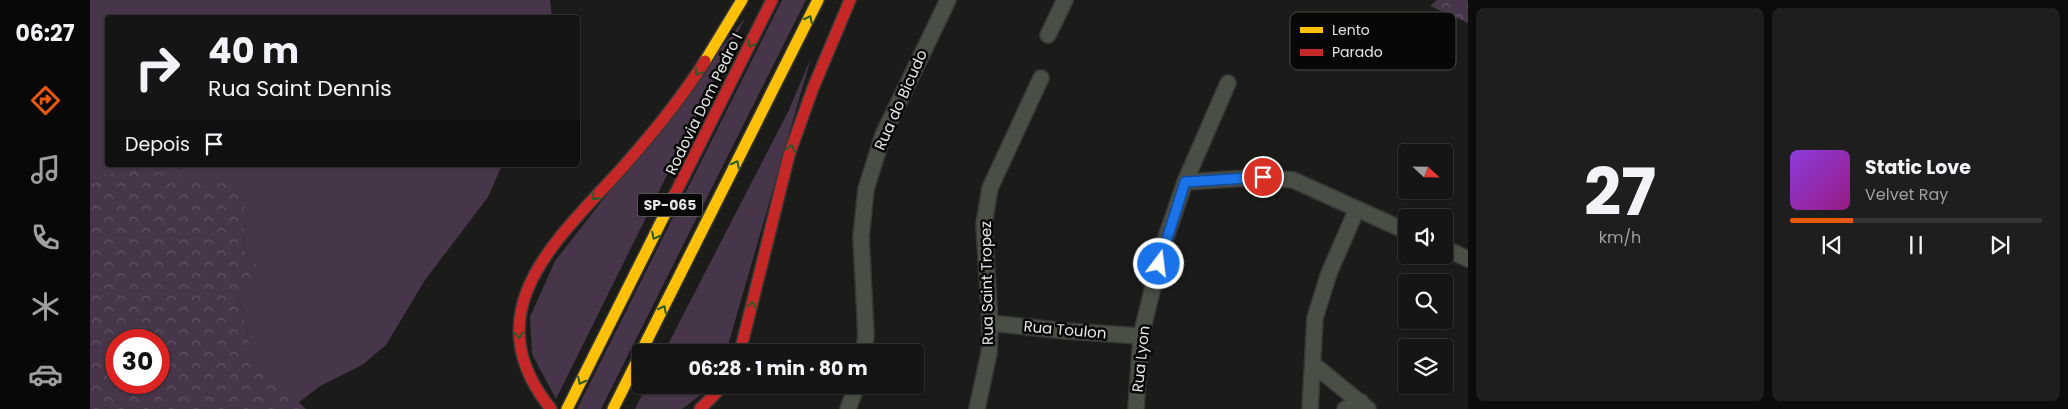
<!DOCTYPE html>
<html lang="pt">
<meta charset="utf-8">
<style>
:root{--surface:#141514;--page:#1d1e1d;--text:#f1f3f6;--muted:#9d9fa0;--line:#333434;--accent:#ea580c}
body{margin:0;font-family:Poppins,sans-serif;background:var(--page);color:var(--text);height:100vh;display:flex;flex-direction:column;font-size:19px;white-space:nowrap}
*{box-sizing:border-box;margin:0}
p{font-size:16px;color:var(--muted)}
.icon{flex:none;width:28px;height:28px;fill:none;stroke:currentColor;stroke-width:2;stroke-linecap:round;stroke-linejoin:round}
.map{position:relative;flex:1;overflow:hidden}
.panel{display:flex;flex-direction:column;gap:8px;padding:8px;background:#0b0c0b;width:600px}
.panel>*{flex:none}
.top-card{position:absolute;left:15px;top:15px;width:475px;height:152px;border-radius:5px;box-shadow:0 1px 4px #0004,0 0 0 1px var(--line);background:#141514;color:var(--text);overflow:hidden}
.needle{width:32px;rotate:112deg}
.tools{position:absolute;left:1308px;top:144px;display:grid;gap:10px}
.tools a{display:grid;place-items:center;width:55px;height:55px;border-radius:5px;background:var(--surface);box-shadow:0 1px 4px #0004,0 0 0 1px var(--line);font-size:25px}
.speed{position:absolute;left:15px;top:329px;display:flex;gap:10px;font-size:25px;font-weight:700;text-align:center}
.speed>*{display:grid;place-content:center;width:65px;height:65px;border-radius:50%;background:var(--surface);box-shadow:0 1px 4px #0004,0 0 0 1px var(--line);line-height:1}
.speed .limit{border:8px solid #d22;background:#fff;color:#111}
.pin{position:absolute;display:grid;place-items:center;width:42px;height:42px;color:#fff;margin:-21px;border:2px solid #fff;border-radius:50%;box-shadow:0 1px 5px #0007}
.me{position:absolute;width:55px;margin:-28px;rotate:15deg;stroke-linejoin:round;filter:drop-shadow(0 0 4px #0008)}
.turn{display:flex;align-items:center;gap:18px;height:105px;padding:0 20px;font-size:22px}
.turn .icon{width:65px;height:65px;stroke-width:2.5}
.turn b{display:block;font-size:35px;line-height:42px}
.then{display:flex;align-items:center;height:48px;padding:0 20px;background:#0003;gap:10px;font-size:19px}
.panel .tile{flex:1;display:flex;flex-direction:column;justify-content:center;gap:8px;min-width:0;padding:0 18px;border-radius:8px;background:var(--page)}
.panel .dial{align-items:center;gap:0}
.dial b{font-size:65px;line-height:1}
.song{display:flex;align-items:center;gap:15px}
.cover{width:60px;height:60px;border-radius:8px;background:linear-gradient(135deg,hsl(270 70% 55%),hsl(310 70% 35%))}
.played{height:5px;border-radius:2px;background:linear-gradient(90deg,var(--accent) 25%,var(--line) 25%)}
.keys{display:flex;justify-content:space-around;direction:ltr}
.panel .tiles{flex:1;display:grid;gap:8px;grid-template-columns:repeat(2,1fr)}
.trip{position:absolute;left:542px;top:344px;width:292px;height:50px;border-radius:5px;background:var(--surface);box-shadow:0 1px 4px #0004,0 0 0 1px var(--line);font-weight:700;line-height:50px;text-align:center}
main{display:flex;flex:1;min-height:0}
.dock{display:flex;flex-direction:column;width:90px;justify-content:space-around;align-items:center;background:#080808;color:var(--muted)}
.dock .icon{width:35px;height:35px}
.dock .current{color:var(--accent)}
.dock b{font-size:22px;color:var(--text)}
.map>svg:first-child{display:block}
</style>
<main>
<nav class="dock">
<b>06:27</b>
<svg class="icon current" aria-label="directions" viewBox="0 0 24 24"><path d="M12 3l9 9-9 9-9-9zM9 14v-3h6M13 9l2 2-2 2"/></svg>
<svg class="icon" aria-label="music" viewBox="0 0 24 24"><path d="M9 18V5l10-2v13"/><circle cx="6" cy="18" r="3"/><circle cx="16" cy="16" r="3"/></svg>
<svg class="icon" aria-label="phone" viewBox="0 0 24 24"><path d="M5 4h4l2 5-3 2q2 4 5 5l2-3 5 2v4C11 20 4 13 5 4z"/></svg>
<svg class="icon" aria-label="climate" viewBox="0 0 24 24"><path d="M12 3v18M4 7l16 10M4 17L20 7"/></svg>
<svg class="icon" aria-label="car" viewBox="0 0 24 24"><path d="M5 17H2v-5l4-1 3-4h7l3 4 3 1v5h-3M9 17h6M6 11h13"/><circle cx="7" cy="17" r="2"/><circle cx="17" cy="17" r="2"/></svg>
</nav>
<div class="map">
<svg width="1378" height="409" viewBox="0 0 1378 409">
<defs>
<pattern id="forest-crowns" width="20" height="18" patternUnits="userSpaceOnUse" patternTransform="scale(1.25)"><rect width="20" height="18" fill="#47364a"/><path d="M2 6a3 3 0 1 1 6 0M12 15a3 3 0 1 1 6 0" fill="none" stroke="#615364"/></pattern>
</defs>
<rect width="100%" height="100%" fill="#1b1c1a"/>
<g fill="#47364a">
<path d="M0,0h460l2,17 -444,1v147h394l-14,32 -63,83 -39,65 -24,20 -42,21 -22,17 -46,-47 -14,-62 15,-9 2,-23 -10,-9 -2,-19 3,-14 -115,-51 -39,10 -2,-3z"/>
<path d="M692,0h24l-205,409h-24z"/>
<path d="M655,18l-189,381 -24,-45 -2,-37 25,-56z"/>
<path d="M721,58l-85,294h-62l124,-240z"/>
<path d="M557,385h61l-9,11 -17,13h-47z"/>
</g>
<g fill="url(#forest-crowns)" fill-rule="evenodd">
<path d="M1347,0h31v23l-38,-17z"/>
<path d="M41,169l110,14 5,37 -3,14 2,19 10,9 4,8 -6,15 -15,9 14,62 54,53h-216v-233l2,2zM26,340h43v42h-43z"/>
</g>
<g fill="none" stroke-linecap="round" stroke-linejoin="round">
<defs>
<g id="street">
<path d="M958,35l17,-35"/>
<path d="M1095,182l78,-5 30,3 113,51"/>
<path d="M1354,248l24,11"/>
<path d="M900,323l76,8 75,5"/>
<path d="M774,352l2,-17 -5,-98 5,-48 17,-54 65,-135"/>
<path d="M1223,364l55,45"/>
<path d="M758,409l9,-24"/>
<path d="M887,409l12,-56 1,-30 -6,-99 6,-36 51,-110"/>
<path d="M1046,409l5,-73 22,-90 22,-64 43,-99"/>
<path d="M1220,409l5,-91 14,-45 28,-64"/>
<path d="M1255,409l16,-7"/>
</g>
<g id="slow">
<path d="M615,61l37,-61"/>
<path d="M551,352l177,-352"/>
<path d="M477,409l108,-215"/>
<path d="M523,409l28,-56"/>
</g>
<g id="jam">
<path d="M585,194l97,-194"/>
<path d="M650,352l49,-197 24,-67 37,-88"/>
<path d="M461,409c-80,-99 8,-171 72,-242 30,-34 58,-68 82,-106"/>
<path d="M610,409l24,-24"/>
</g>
</defs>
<use href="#street" stroke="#373836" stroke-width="18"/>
<use href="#slow" stroke="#373836" stroke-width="14"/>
<use href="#jam" stroke="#373836" stroke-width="14"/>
<use href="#street" stroke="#4a4f45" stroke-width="15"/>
<use href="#slow" stroke="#ffc107" stroke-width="11"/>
<use href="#jam" stroke="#c62828" stroke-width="11"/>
</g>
<defs><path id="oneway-chevron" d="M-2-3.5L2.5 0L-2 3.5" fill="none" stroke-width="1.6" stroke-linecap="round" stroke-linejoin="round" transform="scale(1.25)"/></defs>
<g stroke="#295b2b">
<use href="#oneway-chevron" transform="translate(719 19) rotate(-63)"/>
<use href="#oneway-chevron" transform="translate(661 44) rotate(116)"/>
<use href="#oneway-chevron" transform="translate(608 72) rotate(124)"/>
<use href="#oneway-chevron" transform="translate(701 148) rotate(-74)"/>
<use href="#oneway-chevron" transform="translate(646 164) rotate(-63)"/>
<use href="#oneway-chevron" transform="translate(505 197) rotate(132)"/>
<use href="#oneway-chevron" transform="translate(565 236) rotate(117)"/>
<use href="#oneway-chevron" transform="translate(662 305) rotate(-77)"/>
<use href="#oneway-chevron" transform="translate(573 309) rotate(-63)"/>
<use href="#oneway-chevron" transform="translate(429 335) rotate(87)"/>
<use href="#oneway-chevron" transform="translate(491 381) rotate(117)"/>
</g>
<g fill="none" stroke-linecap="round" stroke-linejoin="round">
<defs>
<path id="route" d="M1069,264l26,-82 78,-5"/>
</defs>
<use href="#route" stroke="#114b97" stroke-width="12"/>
<use href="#route" stroke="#1a73e8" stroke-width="9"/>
</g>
<g text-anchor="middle" stroke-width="5" stroke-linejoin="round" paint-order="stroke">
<rect fill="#060706" stroke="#a1a3a1" stroke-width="1" x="547.5" y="193.5" width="65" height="23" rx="4"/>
<g font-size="14" font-weight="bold" fill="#e4e6e3">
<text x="580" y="210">SP-065</text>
</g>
<g font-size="15" fill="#e4e6e3" stroke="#060706">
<text transform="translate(811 100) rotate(-66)" y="5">Rua do Bicudo</text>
<text transform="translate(614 104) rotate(-64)" y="5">Rodovia Dom Pedro I</text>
<text transform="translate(897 283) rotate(-91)" y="5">Rua Saint Tropez</text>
<text transform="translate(975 330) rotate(5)" y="5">Rua Toulon</text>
<text transform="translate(1051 359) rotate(-84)" y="5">Rua Lyon</text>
</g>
</g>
<rect x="1200" y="12" width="166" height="58" rx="8" fill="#060706" stroke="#494a48" stroke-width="1"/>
<rect x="1210" y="27" width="23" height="6" fill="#ffc107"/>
<rect x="1210" y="49" width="23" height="7" fill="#c62828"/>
<g font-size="14" fill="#e4e6e3">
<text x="1242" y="35">Lento</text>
<text x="1242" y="57">Parado</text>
</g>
</svg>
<div class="tools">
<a><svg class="needle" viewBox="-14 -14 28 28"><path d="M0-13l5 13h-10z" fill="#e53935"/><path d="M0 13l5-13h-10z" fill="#9d9fa0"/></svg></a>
<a><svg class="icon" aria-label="sound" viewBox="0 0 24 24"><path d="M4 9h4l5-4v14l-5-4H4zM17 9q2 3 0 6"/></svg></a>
<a><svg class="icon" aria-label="search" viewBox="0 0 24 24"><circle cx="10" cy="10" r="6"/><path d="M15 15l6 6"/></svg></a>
<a><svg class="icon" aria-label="layers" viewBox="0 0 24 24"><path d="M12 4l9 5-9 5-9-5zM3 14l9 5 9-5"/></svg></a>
</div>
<div class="speed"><div class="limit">30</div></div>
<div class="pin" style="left:1173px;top:177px;background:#d93025"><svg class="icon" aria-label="arrive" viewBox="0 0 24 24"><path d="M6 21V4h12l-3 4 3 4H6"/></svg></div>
<svg class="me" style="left:1069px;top:264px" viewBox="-20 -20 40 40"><circle r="17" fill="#1a73e8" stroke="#fff" stroke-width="3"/><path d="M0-11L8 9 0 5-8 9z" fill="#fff"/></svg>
<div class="trip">06:28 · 1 min · 80 m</div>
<div class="top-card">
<div class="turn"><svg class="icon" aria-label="right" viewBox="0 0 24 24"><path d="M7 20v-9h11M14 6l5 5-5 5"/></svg><div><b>40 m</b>Rua Saint Dennis</div></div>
<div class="then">Depois<svg class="icon" aria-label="arrive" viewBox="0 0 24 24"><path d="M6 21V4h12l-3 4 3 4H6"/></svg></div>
</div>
</div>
<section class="panel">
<div class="tiles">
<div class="tile dial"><b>27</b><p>km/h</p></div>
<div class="tile">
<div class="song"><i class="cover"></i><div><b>Static Love</b><p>Velvet Ray</p></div></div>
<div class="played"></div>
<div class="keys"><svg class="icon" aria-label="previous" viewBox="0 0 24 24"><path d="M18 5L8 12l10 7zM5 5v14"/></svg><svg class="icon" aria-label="pause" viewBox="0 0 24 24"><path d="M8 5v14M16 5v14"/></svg><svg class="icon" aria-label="next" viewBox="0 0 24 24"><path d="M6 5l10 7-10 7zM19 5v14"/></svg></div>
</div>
</div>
</section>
</main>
